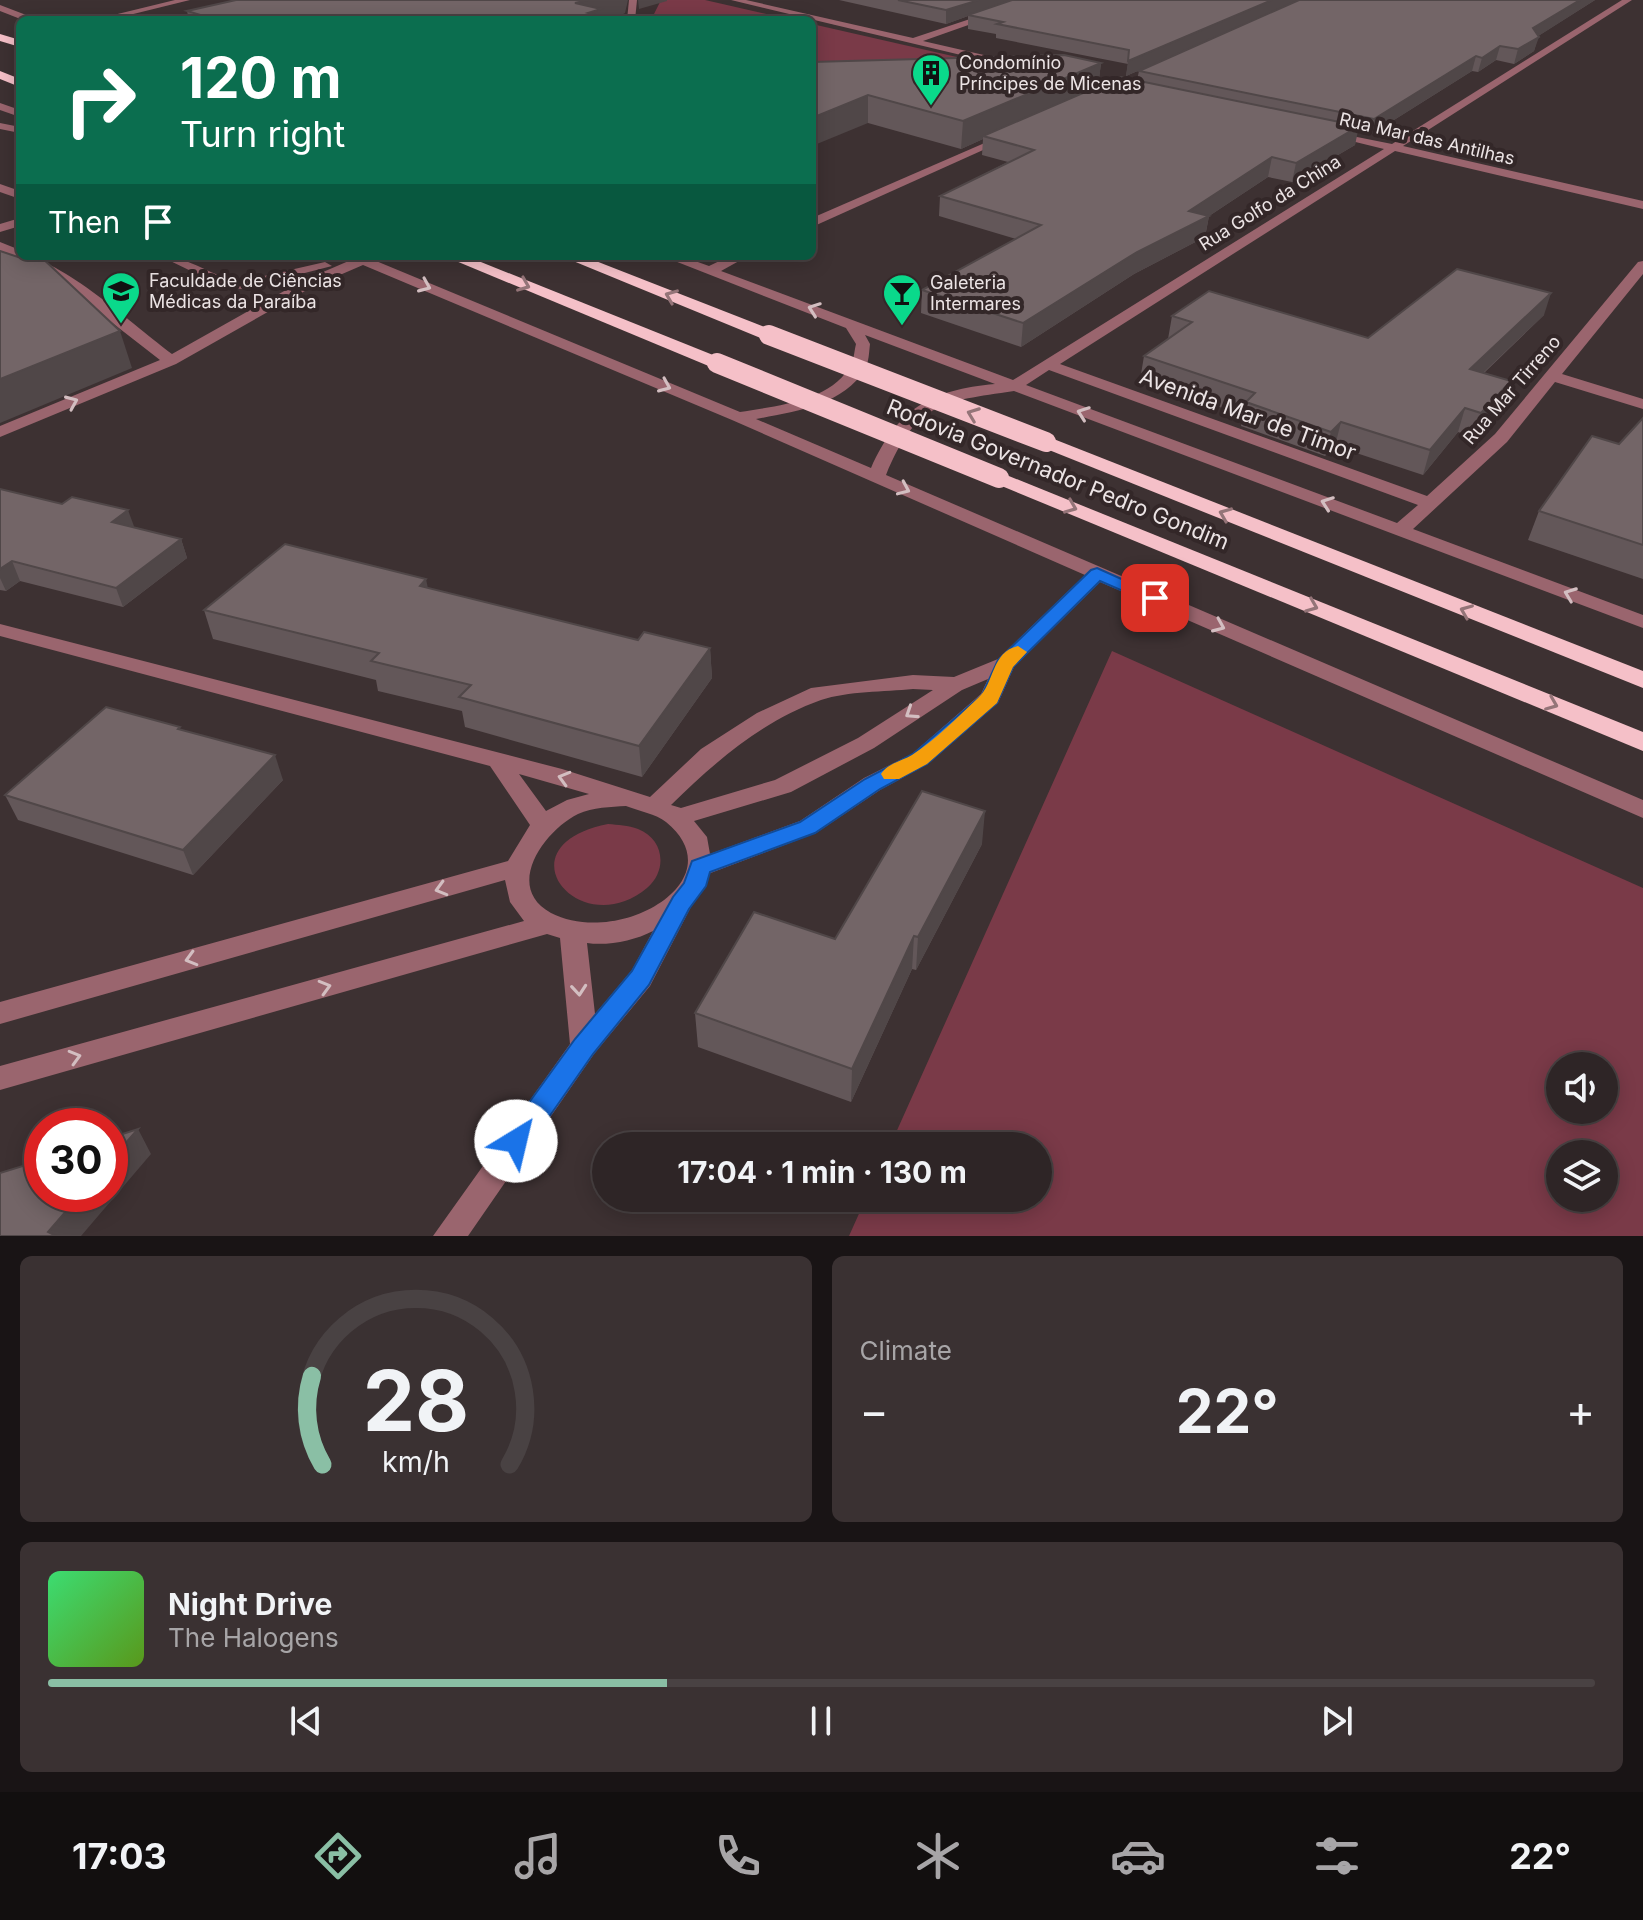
<!DOCTYPE html>
<meta charset="utf-8">
<style>
:root{--surface:#2e2526;--page:#3a3132;--text:#f1f3f6;--muted:#a7a5a7;--line:#494243;--accent:#8abfa5}
body{margin:0;font-family:Inter,sans-serif;background:var(--page);color:var(--text);height:100vh;display:flex;flex-direction:column;font-size:30px;white-space:nowrap}
*{box-sizing:border-box;margin:0}
p{font-size:26px;color:var(--muted)}
.icon{flex:none;width:44px;height:44px;fill:none;stroke:currentColor;stroke-width:2;stroke-linecap:round;stroke-linejoin:round}
.map{position:relative;height:1236px;overflow:hidden}
.details{display:flex;flex-direction:column;gap:20px;padding:20px;background:#191415;flex:1}
.details>*{flex:none}
.banner{position:absolute;left:16px;top:16px;width:800px;height:244px;border-radius:12px;box-shadow:0 4px 20px #0003,0 0 0 2px var(--line);background:#0b6e4f;color:#fff;overflow:hidden}
.buttons{position:absolute;left:1546px;top:1052px;display:grid;gap:16px}
.buttons a{display:grid;place-items:center;width:72px;height:72px;border-radius:50%;background:var(--surface);box-shadow:0 4px 20px #0003,0 0 0 2px var(--line);font-size:40px}
.speed{position:absolute;left:24px;top:1108px;display:flex;gap:16px;font-size:40px;font-weight:700;text-align:center}
.speed>*{display:grid;place-content:center;width:104px;height:104px;border-radius:50%;background:var(--surface);box-shadow:0 4px 20px #0003,0 0 0 2px var(--line);line-height:1}
.speed .limit{border:12px solid #d22;background:#fff;color:#111}
.pin{position:absolute;display:grid;place-items:center;width:68px;height:68px;color:#fff;margin:-34px;border-radius:16px;box-shadow:0 4px 12px #0006}
.me{position:absolute;width:88px;margin:-44px;rotate:36deg;stroke-linejoin:round;filter:drop-shadow(0 0 6px #0008)}
.turn{display:flex;align-items:center;gap:28px;height:168px;padding:0 32px;font-size:36px}
.turn .icon{width:104px;height:104px;stroke-width:2.5}
.turn b{display:block;font-size:56px;line-height:68px}
.then{display:flex;align-items:center;height:76px;padding:0 32px;background:#0003;gap:16px;font-size:30px}
.big{font-size:60px;font-weight:700;line-height:1.1}
.details .card{flex:1;display:flex;flex-direction:column;justify-content:center;gap:12px;min-width:0;padding:0 28px;border-radius:12px;background:var(--page)}
.details .dial{align-items:center;gap:0}
.dial svg{height:208px;overflow:visible;fill:none;stroke:var(--line);stroke-width:7;stroke-linecap:round;text-anchor:middle}
.dial text{fill:var(--text);stroke:none}
.song{display:flex;align-items:center;gap:24px}
.cover{width:96px;height:96px;border-radius:12px;background:linear-gradient(135deg,hsl(140 70% 55%),hsl(90 70% 35%))}
.played{height:8px;border-radius:4px;background:linear-gradient(90deg,var(--accent) 40%,var(--line) 40%)}
.keys{display:flex;justify-content:space-around;direction:ltr}
.heat{display:flex;justify-content:space-between;align-items:center;font-size:44px;direction:ltr}
.details .tiles{flex:1;display:grid;gap:20px;grid-template-columns:1fr 1fr}
.card:last-child{grid-column:span 2}
.trip{position:absolute;left:592px;top:1132px;width:460px;height:80px;border-radius:40px;background:var(--surface);box-shadow:0 4px 20px #0003,0 0 0 2px var(--line);font-weight:700;line-height:80px;text-align:center}
.dock{display:flex;height:128px;justify-content:space-around;align-items:center;background:#120f0f;color:var(--muted)}
.dock .icon{width:56px;height:56px}
.dock .on{color:var(--accent)}
.dock b{font-size:36px;color:var(--text)}
.map>svg:first-child{display:block}
</style>
<div class="map">
<svg width="1643" height="1236" viewBox="0 0 1643 1236">
<rect width="100%" height="100%" fill="#3d3132"/>
<g fill="#7a3a48" fill-rule="evenodd">
<path d="M661,0h44l88,20h-142z"/>
<path d="M812,24l202,46 -202,5z"/>
<path d="M1112,651l531,237v348h-794l17,-38h172v-52h-148zM1560,1066h44v44h-44zM1560,1154h44v44h-44z"/>
<path d="M608,824c10,1 20,1 30,5 26,10 30,41 9,59 -67,56 -149,-42 -39,-64z"/>
</g>
<g fill="none" stroke-linecap="round" stroke-linejoin="round">
<g fill="#9a656e" fill-rule="evenodd">
<path d="M175,0h15l-81,20h-16z"/>
<path d="M629,0h8l-2,20h-8z"/>
<path d="M731,0h15l167,38 114,-38h12l-116,41 87,20 -3,5z"/>
<path d="M1622,0h10l-229,146 240,55v8l-248,-58 -335,213 367,132 68,-62 143,-172 5,-1v13l-81,100 81,25v10l-88,-27 -48,60 -94,87 230,86v13l-629,-237c-72,11 -97,10 -128,84l757,325v18l-543,-236 -86,85 -16,36 -70,61 -48,26 -64,43 -108,41 -58,112 -56,68 -126,182h-35l137,-192 -10,-106 -13,-4 -547,156v-24l524,-145 -14,-19 -5,-22 -505,144v-22l508,-141 22,-36 -40,-59 -490,-130v-12l562,145 88,28 51,-48 56,-36 54,-25 102,-13 41,2 44,-18 87,-84 -353,-155 -369,-155 -51,22 -136,77 -176,73v-11l160,-66 -108,-84 -52,-25v-9l20,8v6c39,0 118,73 152,98l130,-73 49,-21 -5,-4h18l376,156c35,-6 88,-10 109,-44 5,-6 5,-16 7,-24l-10,-16 -184,-72h19l28,10 21,-10h18l-27,15 292,109 371,-231 -57,-14v-4l65,13zM865,335l130,49c-64,6 -97,24 -124,84l-115,-49c37,-7 88,-14 109,-50 4,-7 4,-17 5,-25zM1049,370l369,135 -21,18 -371,-138zM988,679l-7,15 -69,60 -48,24 -64,43 -90,33 -3,-17 -13,-16 97,-29 83,-44 88,-58zM913,689l20,1 -75,48 -83,42 -94,28 -10,-3c44,-43 91,-84 150,-105 27,-9 63,-8 92,-11zM519,774l70,20 -22,6 -21,11zM626,806c13,5 30,8 40,16 71,58 -47,126 -115,91 -48,-26 -6,-83 27,-99 15,-7 33,-7 48,-8zM653,931l-21,39 -37,44 -8,-71c20,3 47,-2 66,-12z"/>
<path d="M0,5l34,13 1,2h-12l-23,-9z"/>
<path d="M0,103l20,7v7l-20,-7z"/>
<path d="M0,123l20,4v6l-20,-4z"/>
<path d="M1003,135l9,2 -200,90v-9z"/>
<path d="M0,184l20,7v8l-20,-7z"/>
<path d="M20,218v8l-20,6v-8z"/>
<path d="M160,256c31,0 53,23 82,25l83,-19 7,4 -90,23 -18,-2z"/>
</g>
<g fill="#f5c0c8" fill-rule="evenodd">
<path d="M0,34l20,6v7l-20,-6z"/>
<path d="M0,71l20,8v8l-20,-8z"/>
<path d="M444,256h22l257,103 3,4 -9,5 -6,-1z"/>
<path d="M561,256h22l192,75 3,4 -3,4h-12z"/>
<path d="M1046,436l597,235v17l-604,-242 -3,-4z"/>
<path d="M999,472l644,260v19l-651,-269 -3,-4z"/>
</g>
<g stroke="#f5c0c8" stroke-width="20">
<path d="M769,335l277,107"/>
<path d="M717,363l282,115"/>
</g>
</g>
<g fill="#635759">
<path d="M839,0h756l-57,36 -4,15 -20,13 -18,-4 -18,12 -6,-1 -102,64 -13,-3 -2,13 -63,37 -24,-5 -59,39 -4,21 -71,37 -113,73 -100,-34 1,-23 94,-51 -77,-23 1,-20 68,-34 -26,-7 1,-16 -22,10 -93,-26 -56,-61 289,1 -3,23 39,-6 2,-9 54,-24 -67,29 2,-12 -132,-26v-4l-28,-5v-13l-22,8z"/>
<path d="M187,11l438,2 -18,5 6,2h-424z"/>
<path d="M1544,315l-60,58 27,8 -7,24 -31,32 -15,-5 -35,43 -88,-29 -10,10 -84,-30 2,-11 -103,-35 4,-24 24,-17 4,-23 196,22z"/>
<path d="M1643,418v161l-115,-39 11,-29 80,-67z"/>
<path d="M0,489l134,38 47,12 6,19 -64,49 -103,-26 -14,10 -6,-1z"/>
<path d="M428,588l210,52 72,8 2,30 -70,99 -177,-50 -3,-16 -84,-20 -2,-11 -163,-41 -9,-29z"/>
<path d="M181,729l102,51 -90,95 -175,-55 -13,-25z"/>
<path d="M982,844l-66,126 -4,-1 -61,133 -153,-55 -3,-34 140,-74z"/>
</g>
<g fill="#504748">
<path d="M588,0h40l-3,13 -23,7h-25l-2,-17z"/>
<path d="M638,0h29v1l-28,8z"/>
<path d="M979,0h39l-50,15v1l-22,8v-14z"/>
<path d="M1272,0h28l-174,76 2,-15z"/>
<path d="M1580,0h15l-66,42 4,-14z"/>
<path d="M1539,37l-5,14 -20,13 4,-15z"/>
<path d="M1500,46l-4,14 -18,12 4,-14z"/>
<path d="M1476,56l-4,15 -102,64 4,-16z"/>
<path d="M1101,63l-3,26 -115,47v3l-22,10 2,-28z"/>
<path d="M868,95v28l-56,23v-28z"/>
<path d="M1359,126l-4,19 -63,37 4,-19z"/>
<path d="M1272,157l-4,20 -59,39 -4,21 -71,37 -113,73 2,-24 166,-112z"/>
<path d="M1551,293l-7,22 -81,77 7,-23z"/>
<path d="M120,331l12,37 -132,55v-44z"/>
<path d="M1511,381l-7,24 -31,32 8,-24z"/>
<path d="M1465,408l-7,24 -35,43 7,-25z"/>
<path d="M1341,422l-6,24 -10,10 6,-24z"/>
<path d="M128,510l7,19 -23,-7z"/>
<path d="M181,539l6,19 -64,49 -7,-19z"/>
<path d="M12,561l8,20 -14,10 -6,-13v-9z"/>
<path d="M426,579l6,29 -12,-22z"/>
<path d="M710,648l2,30 -70,99 -3,-31z"/>
<path d="M275,755l8,25 -90,95 -10,-25z"/>
<path d="M985,811l-3,33 -66,126 2,-33z"/>
<path d="M914,936l-2,33 -61,133 1,-33z"/>
<path d="M138,1129l13,25 -70,82h-31l-2,-4 33,-38h29v-33z"/>
</g>
<g fill="#736567" stroke="#504748" stroke-width="2">
<path d="M236,0h352l-13,3 26,6 -13,4 25,7h-396l-30,-9z"/>
<path d="M898,0h81l-33,10z"/>
<path d="M1012,0h260l-144,61 1,-11 -132,-26 6,-2 -35,-7z"/>
<path d="M1299,0h281l-47,28 6,9 -21,12 -18,-3 -18,12 -6,-2 -102,63 -235,-48z"/>
<path d="M1064,55l37,8 -138,58 -95,-26 -56,23v-56z"/>
<path d="M1120,77l239,49 -63,37 -24,-6 -83,54 20,5 -72,36 -114,71 -101,-33 119,-65 -101,-29 94,-46 -51,-14z"/>
<path d="M0,251l18,6 22,-1 80,75 -120,48z"/>
<path d="M1457,269l94,24 -81,76 41,12 -30,32 -16,-5 -35,42 -89,-28 -10,10 -85,-30 9,-9 -111,-37 48,-34 -20,-6 37,-25 159,47z"/>
<path d="M1643,418v127l-104,-34 53,-75 27,8z"/>
<path d="M0,489l62,15 10,-7 56,13 -16,12 69,17 -65,49 -104,-27 -12,8z"/>
<path d="M285,544l141,35 -6,7 218,54 6,-8 66,16 -71,98 -180,-49 12,-12 -100,-24 8,-8 -175,-43z"/>
<path d="M106,707l74,20 -2,2 97,26 -92,95 -178,-55z"/>
<path d="M922,791l63,20 -67,126 -4,-1 -62,133 -157,-56 59,-101 81,27z"/>
<path d="M138,1129l-28,32v-23z"/>
<path d="M42,1160v34h39l-33,38 8,4h-56v-63z"/>
</g>
<defs><path id="oneway-chevron" d="M-2-3.5L2.5 0L-2 3.5" fill="none" stroke-width="1.6" stroke-linecap="round" stroke-linejoin="round" transform="scale(2)"/></defs>
<g stroke="#947478">
<use href="#oneway-chevron" transform="translate(524 285) rotate(22)"/>
<use href="#oneway-chevron" transform="translate(671 296) rotate(-158)"/>
<use href="#oneway-chevron" transform="translate(973 414) rotate(-159)"/>
<use href="#oneway-chevron" transform="translate(1071 507) rotate(22)"/>
<use href="#oneway-chevron" transform="translate(1225 514) rotate(-158)"/>
<use href="#oneway-chevron" transform="translate(1312 606) rotate(22)"/>
<use href="#oneway-chevron" transform="translate(1466 611) rotate(-158)"/>
<use href="#oneway-chevron" transform="translate(1552 704) rotate(22)"/>
</g>
<g stroke="#d3bec1">
<use href="#oneway-chevron" transform="translate(425 286) rotate(23)"/>
<use href="#oneway-chevron" transform="translate(814 309) rotate(-160)"/>
<use href="#oneway-chevron" transform="translate(665 386) rotate(23)"/>
<use href="#oneway-chevron" transform="translate(72 402) rotate(-23)"/>
<use href="#oneway-chevron" transform="translate(1083 413) rotate(-160)"/>
<use href="#oneway-chevron" transform="translate(904 489) rotate(24)"/>
<use href="#oneway-chevron" transform="translate(1327 503) rotate(-160)"/>
<use href="#oneway-chevron" transform="translate(1570 594) rotate(-159)"/>
<use href="#oneway-chevron" transform="translate(1219 626) rotate(23)"/>
<use href="#oneway-chevron" transform="translate(911 713) rotate(147)"/>
<use href="#oneway-chevron" transform="translate(564 778) rotate(-164)"/>
<use href="#oneway-chevron" transform="translate(441 889) rotate(164)"/>
<use href="#oneway-chevron" transform="translate(191 959) rotate(164)"/>
<use href="#oneway-chevron" transform="translate(325 987) rotate(-16)"/>
<use href="#oneway-chevron" transform="translate(579 990) rotate(85)"/>
<use href="#oneway-chevron" transform="translate(75 1057) rotate(-16)"/>
</g>
<path fill="#1a73e8" stroke="#114b97" stroke-width="2" d="M1097,568l67,30 -3,4h-13l-48,-21 -87,86 -16,36 -70,61 -47,25 -65,44 -105,39 -4,14 -17,23 -40,76 -56,69 -67,96 -10,3 -9,-3 -4,-9 4,-8 68,-94 57,-68 41,-74 11,-14 8,-22 108,-39 65,-43 48,-25 69,-59 16,-35 93,-90z"/>
<path fill="#f59e0b" d="M1018,646l9,6 -14,15 -16,36 -70,61 -28,15h-15l-3,-5c7,-11 21,-13 31,-19 23,-15 46,-38 66,-57 17,-15 13,-46 40,-52z"/>
<defs>
<symbol id="building-pin" viewBox="-11 -11 22 30"><path d="M0 17L-7.5 6A9.5 9.5 0 1 1 7.5 6Z" fill="#0ad98b" stroke="#332728"/><path d="M-4-6H4V6H1V3H-1V6H-4ZM-2.5-4.3h1.7v1.8h-1.7ZM.8-4.3h1.7v1.8H.8ZM-2.5-1h1.7V.8h-1.7ZM.8-1h1.7V.8H.8Z" fill="#111"/></symbol>
<symbol id="university-pin" viewBox="-11 -11 22 30"><path d="M0 17L-7.5 6A9.5 9.5 0 1 1 7.5 6Z" fill="#0ad98b" stroke="#332728"/><path d="M0-5L7-2L0 1L-7-2ZM-4 1L0 2.5L4 1V4Q0 6-4 4Z" fill="#111"/></symbol>
<symbol id="bar-pin" viewBox="-11 -11 22 30"><path d="M0 17L-7.5 6A9.5 9.5 0 1 1 7.5 6Z" fill="#0ad98b" stroke="#332728"/><path d="M-6-5H6L.8 .8V4.5H3.5V6h-7V4.5H-.8V.8Z" fill="#111"/></symbol>
</defs>
<g fill-rule="evenodd">
<use href="#building-pin" x="909" y="51" width="44" height="60"/>
<use href="#university-pin" x="99" y="269" width="44" height="60"/>
<use href="#bar-pin" x="880" y="271" width="44" height="60"/>
</g>
<g text-anchor="middle" stroke-width="8" stroke-linejoin="round" paint-order="stroke">
<g font-size="18" fill="#ece4e5" stroke="#332728" text-anchor="start">
<text x="959" y="69">Condomínio<tspan x="959" dy="21">Príncipes de Micenas</tspan></text>
<text x="149" y="287">Faculdade de Ciências<tspan x="149" dy="21">Médicas da Paraíba</tspan></text>
<text x="930" y="289">Galeteria<tspan x="930" dy="21">Intermares</tspan></text>
</g>
<g font-size="18" fill="#ece4e5" stroke="#332728">
<text transform="translate(1427 139) rotate(13)" y="6">Rua Mar das Antilhas</text>
<text transform="translate(1270 203) rotate(-32)" y="6">Rua Golfo da China</text>
<text transform="translate(1512 390) rotate(-49)" y="6">Rua Mar Tirreno</text>
</g>
<g font-size="22" fill="#ece4e5" stroke="#332728">
<text transform="translate(1248 414) rotate(20)" y="8">Avenida Mar de Timor</text>
<text transform="translate(1058 474) rotate(22)" y="8">Rodovia Governador Pedro Gondim</text>
</g>
</g>
</svg>
<div class="buttons">
<a><svg class="icon" aria-label="sound" viewBox="0 0 24 24"><path d="M4 9h4l5-4v14l-5-4H4zM17 9q2 3 0 6"/></svg></a>
<a><svg class="icon" aria-label="layers" viewBox="0 0 24 24"><path d="M12 4l9 5-9 5-9-5zM3 14l9 5 9-5"/></svg></a>
</div>
<div class="speed"><div class="limit">30</div></div>
<div class="pin" style="left:1155px;top:598px;background:#d93025"><svg class="icon" aria-label="arrive" viewBox="0 0 24 24"><path d="M6 21V4h12l-3 4 3 4H6"/></svg></div>
<svg class="me" style="left:516px;top:1141px" viewBox="-20 -20 40 40"><circle r="19" fill="#fff"/><path d="M0-13L10 11 0 6-10 11z" fill="#1a73e8"/></svg>
<div class="trip">17:04 · 1 min · 130 m</div>
<div class="banner">
<div class="turn"><svg class="icon" aria-label="right" viewBox="0 0 24 24"><path d="M7 20v-9h11M14 6l5 5-5 5"/></svg><div><b>120 m</b>Turn right</div></div>
<div class="then">Then<svg class="icon" aria-label="arrive" viewBox="0 0 24 24"><path d="M6 21V4h12l-3 4 3 4H6"/></svg></div>
</div>
</div>
<section class="details">
<div class="tiles">
<div class="card dial"><svg viewBox="0 0 100 80">
<path d="M14 69A42 42 0 1 1 86 69"/>
<path d="M14 69A42 42 0 0 1 10 35" stroke="#8abfa5"/>
<text x="50" y="56" font-size="32" font-weight="700">28</text>
<text x="50" y="72" font-size="11">km/h</text>
</svg></div>
<div class="card"><p>Climate</p>
<div class="heat"><a>−</a><b class="big">22°</b><a>+</a></div>
</div>
<div class="card">
<div class="song"><i class="cover"></i><div><b>Night Drive</b><p>The Halogens</p></div></div>
<div class="played"></div>
<div class="keys"><svg class="icon" aria-label="previous" viewBox="0 0 24 24"><path d="M18 5L8 12l10 7zM5 5v14"/></svg><svg class="icon" aria-label="pause" viewBox="0 0 24 24"><path d="M8 5v14M16 5v14"/></svg><svg class="icon" aria-label="next" viewBox="0 0 24 24"><path d="M6 5l10 7-10 7zM19 5v14"/></svg></div>
</div>
</div>
</section>
<nav class="dock">
<b>17:03</b>
<svg class="icon on" aria-label="directions" viewBox="0 0 24 24"><path d="M12 3l9 9-9 9-9-9zM9 14v-3h6M13 9l2 2-2 2"/></svg>
<svg class="icon" aria-label="music" viewBox="0 0 24 24"><path d="M9 18V5l10-2v13"/><circle cx="6" cy="18" r="3"/><circle cx="16" cy="16" r="3"/></svg>
<svg class="icon" aria-label="phone" viewBox="0 0 24 24"><path d="M5 4h4l2 5-3 2q2 4 5 5l2-3 5 2v4C11 20 4 13 5 4z"/></svg>
<svg class="icon" aria-label="climate" viewBox="0 0 24 24"><path d="M12 3v18M4 7l16 10M4 17L20 7"/></svg>
<svg class="icon" aria-label="car" viewBox="0 0 24 24"><path d="M5 17H2v-5l4-1 3-4h7l3 4 3 1v5h-3M9 17h6M6 11h13"/><circle cx="7" cy="17" r="2"/><circle cx="17" cy="17" r="2"/></svg>
<svg class="icon" aria-label="filters" viewBox="0 0 24 24"><path d="M4 7h16M4 17h16"/><circle cx="9" cy="7" r="2"/><circle cx="15" cy="17" r="2"/></svg>
<b>22°</b>
</nav>
